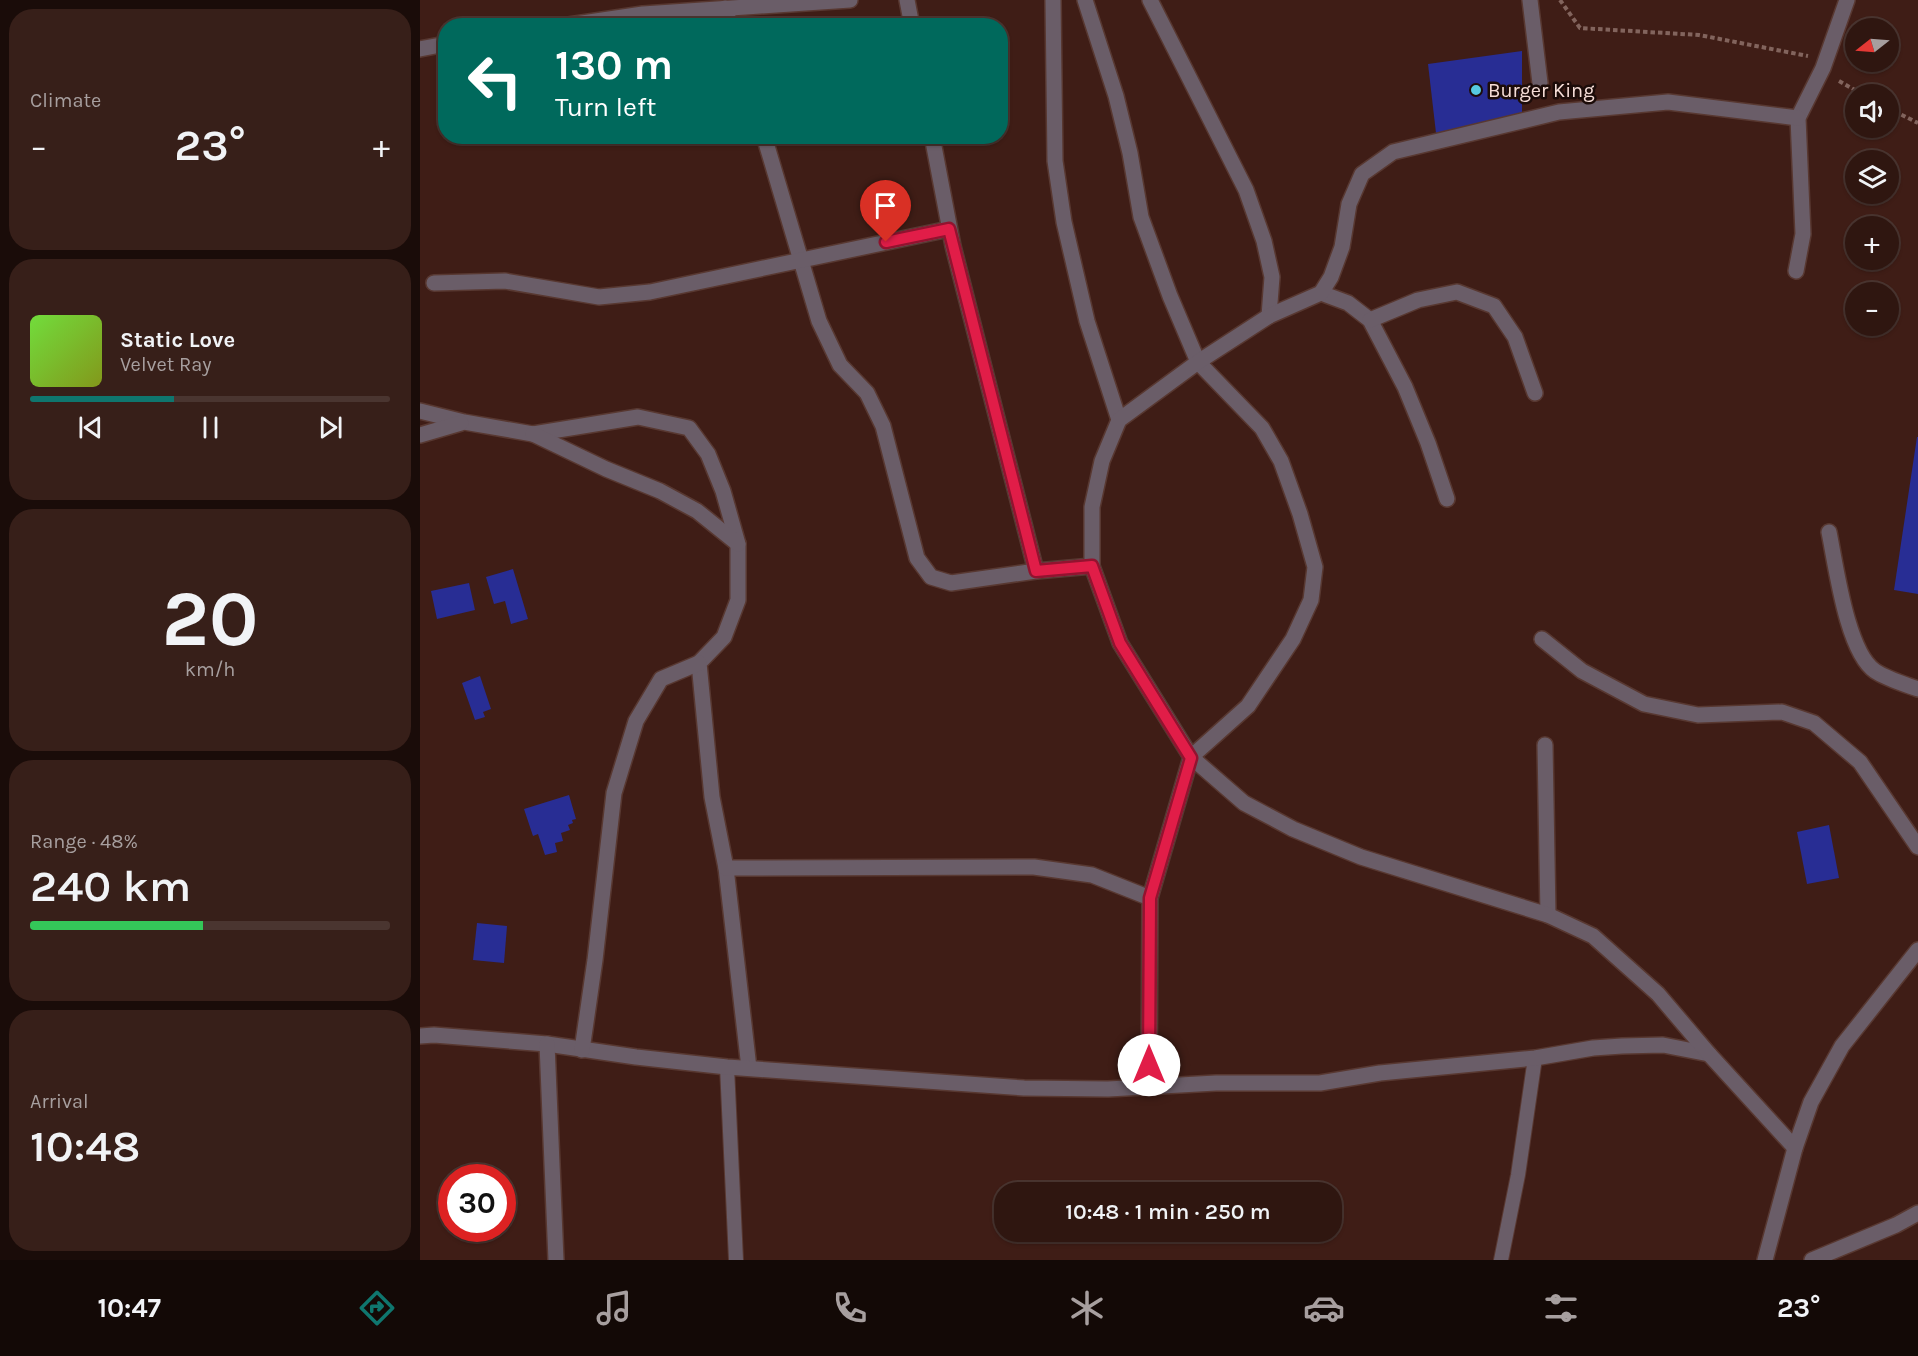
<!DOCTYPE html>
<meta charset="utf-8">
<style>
:root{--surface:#2f1610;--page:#371f19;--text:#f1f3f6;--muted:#a79f9f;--line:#4a3530;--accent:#0f766e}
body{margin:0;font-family:Karla,sans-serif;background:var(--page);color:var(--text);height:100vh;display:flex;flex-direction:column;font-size:22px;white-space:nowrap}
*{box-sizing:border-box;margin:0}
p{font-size:20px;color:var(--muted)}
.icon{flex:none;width:33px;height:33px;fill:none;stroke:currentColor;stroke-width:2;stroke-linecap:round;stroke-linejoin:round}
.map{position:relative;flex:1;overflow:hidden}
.details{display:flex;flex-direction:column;gap:9px;padding:9px;background:#1a0c09;width:420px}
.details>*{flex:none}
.top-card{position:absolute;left:18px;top:18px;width:570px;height:126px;border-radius:24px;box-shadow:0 2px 4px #0004,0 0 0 2px var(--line);background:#00695c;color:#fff;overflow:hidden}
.needle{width:39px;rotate:253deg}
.controls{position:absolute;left:1425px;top:18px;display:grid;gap:12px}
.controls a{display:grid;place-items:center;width:54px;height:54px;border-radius:50%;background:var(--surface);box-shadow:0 2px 4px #0004,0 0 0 2px var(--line);font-size:30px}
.speed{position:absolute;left:18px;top:1164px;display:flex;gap:12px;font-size:30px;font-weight:700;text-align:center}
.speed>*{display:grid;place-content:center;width:78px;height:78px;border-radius:50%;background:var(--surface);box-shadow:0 2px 4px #0004,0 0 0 2px var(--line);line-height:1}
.speed .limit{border:9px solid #d22;background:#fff;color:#111}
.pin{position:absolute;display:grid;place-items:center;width:51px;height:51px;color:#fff;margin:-62px -26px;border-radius:50% 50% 50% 0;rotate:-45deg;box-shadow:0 0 6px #0007}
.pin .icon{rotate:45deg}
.me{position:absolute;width:66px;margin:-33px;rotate:0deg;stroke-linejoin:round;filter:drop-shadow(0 0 4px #0008)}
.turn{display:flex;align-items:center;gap:21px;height:126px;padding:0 18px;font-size:27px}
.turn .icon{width:78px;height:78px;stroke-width:2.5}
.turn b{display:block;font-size:42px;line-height:51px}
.big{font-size:45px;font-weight:600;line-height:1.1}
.details .tile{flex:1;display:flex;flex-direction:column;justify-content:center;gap:9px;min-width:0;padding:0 21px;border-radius:24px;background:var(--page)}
.details .dial{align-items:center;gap:0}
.dial b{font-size:78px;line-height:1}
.song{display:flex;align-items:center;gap:18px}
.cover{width:72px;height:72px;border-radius:9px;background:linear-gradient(135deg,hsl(100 70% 55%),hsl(70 70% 35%))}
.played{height:6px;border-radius:3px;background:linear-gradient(90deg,var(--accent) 40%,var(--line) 40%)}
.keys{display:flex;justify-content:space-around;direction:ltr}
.heat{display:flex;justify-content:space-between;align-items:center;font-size:33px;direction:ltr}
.charge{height:9px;border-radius:4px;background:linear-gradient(90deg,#34c759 48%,var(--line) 0)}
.trip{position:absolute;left:574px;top:1182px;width:348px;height:60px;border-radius:24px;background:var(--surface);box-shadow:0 2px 4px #0004,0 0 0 2px var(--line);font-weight:600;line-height:60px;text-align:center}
.tabs{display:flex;height:96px;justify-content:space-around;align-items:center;background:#130906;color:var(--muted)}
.tabs .icon{width:42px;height:42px}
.tabs .active{color:var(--accent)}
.tabs b{font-size:27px;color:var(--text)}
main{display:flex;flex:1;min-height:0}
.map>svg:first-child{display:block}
</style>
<main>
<section class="details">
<div class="tile"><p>Climate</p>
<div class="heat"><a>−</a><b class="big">23°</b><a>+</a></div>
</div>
<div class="tile">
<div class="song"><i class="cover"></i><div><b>Static Love</b><p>Velvet Ray</p></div></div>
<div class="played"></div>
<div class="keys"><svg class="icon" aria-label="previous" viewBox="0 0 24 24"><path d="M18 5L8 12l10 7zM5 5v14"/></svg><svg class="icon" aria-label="pause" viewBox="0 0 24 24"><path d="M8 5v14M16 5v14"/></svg><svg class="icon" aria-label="next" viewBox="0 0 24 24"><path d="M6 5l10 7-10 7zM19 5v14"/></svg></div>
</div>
<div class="tile dial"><b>20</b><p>km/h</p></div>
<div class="tile"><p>Range · 48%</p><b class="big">240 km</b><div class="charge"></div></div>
<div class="tile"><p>Arrival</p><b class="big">10:48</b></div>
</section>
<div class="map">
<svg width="1498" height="1260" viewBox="0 0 1498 1260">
<rect width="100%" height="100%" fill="#3f1d16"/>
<g fill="#282d94">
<path d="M1102,51v65l-86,17 -8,-69z"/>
<path d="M1497,437h1v157l-24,-4z"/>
<path d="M93,569l15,50 -17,5 -6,-23 -11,3 -8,-27z"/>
<path d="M49,583l6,27 -38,9 -6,-28z"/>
<path d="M60,676l11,33 -8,3 2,5 -10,3 -13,-37z"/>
<path d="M149,795l7,24 -4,1 1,3 -5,2 2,5 -9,3 2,8 -8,2 2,9 -12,3 -7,-21 -5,2 -9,-27z"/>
<path d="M1409,825l10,53 -32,6 -10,-52z"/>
<path d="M57,923l30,3 -3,37 -31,-3z"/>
</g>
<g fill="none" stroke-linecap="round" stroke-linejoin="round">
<defs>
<g id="service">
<path d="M307,1067l9,193"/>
<path d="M1081,1260l17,-85 17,-117"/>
</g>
<g id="minor">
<path d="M487,0l5,26"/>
<path d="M633,0l2,161 9,61 23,99 32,99"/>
<path d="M665,0l31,96 14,57 11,64 29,79 28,66 64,66 19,33 19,53 15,53 -4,33 -18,39 -45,67 -57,51 -41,141 -1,188"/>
<path d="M730,0l96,190 18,51 8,36 -3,39"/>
<path d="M1110,0l10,83"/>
<path d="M305,8l6,18"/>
<path d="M142,26l81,-12 207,-14"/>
<path d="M0,49l26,-5"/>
<path d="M344,136l55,185 21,44 27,28 16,33 34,132 14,19 20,6 85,-12 56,-5"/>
<path d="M512,136l21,110 83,325"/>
<path d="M1376,271l7,-37 -5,-116 25,-50 24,-68"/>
<path d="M14,283l71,-2 94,16 51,-5 299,-63"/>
<path d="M901,293l27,10 22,17 35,67 23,56 19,56"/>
<path d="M950,320l48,-20 39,-8 37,14 21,31 20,56"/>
<path d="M0,411l44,11 69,12 105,-17 51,11 19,26 15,37 15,53v56l-14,37 -25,26 13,134 14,71 23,200"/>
<path d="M113,434l73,35 54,22 37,20 41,33"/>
<path d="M0,435l41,-12"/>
<path d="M1409,532c7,34 18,120 46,139 12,8 29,13 43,18"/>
<path d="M1122,639l40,32 62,33 54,11 84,-3 32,11 46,39 58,85"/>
<path d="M1125,745l3,170"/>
<path d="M306,868l308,-1 58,8 58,23"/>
<path d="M0,1036l14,-1 113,9 89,13 91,10 297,21 84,1 108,-6h104l60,-10 155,-15 58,-10 29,-2 41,-1 46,9"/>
<path d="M127,1044l9,216"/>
<path d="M162,1050l13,-90 19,-167 22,-72 25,-42 38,-16"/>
<path d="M1375,1148l-86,-94 -51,-60 -65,-58 -45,-21 -187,-58 -68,-28 -49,-26 -53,-46 -71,-114 -28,-77v-59l10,-46 17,-41 79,-58 71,-46 52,-23 10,-16 11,-30 7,-43 13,-30 31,-22 166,-40 109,-10 130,16"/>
<path d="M1345,1260l30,-112 16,-46 31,-56 76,-96"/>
<path d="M1392,1260l84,-35 22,-12"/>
</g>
</defs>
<use href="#service" stroke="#583831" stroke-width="16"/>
<use href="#minor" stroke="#583831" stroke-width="18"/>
<g stroke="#82645d" stroke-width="4" stroke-dasharray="4.5 3" stroke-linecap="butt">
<path d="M1140,0l20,28 119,7 109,21"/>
<path d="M1419,81l23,13"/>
<path d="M1468,108l30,15"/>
</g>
<use href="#service" stroke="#6a5d68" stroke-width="14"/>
<use href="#minor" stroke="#6a5d68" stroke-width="15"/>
</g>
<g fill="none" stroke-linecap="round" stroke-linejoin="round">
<defs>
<path id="route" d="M466,242l63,-13 87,342 56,-5 28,77 71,115 -41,140 -1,167"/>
</defs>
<use href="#route" stroke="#92132f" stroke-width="15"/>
<use href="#route" stroke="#e11d48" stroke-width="10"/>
</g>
<circle fill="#56c9e0" stroke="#1c0c09" stroke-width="2" cx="1056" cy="90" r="6"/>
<g text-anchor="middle" stroke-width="5" stroke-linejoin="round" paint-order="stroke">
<g font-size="20" fill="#f5ddd7" stroke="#1c0c09" text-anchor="start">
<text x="1068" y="97">Burger King</text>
</g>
</g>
</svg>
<div class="controls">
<a><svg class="needle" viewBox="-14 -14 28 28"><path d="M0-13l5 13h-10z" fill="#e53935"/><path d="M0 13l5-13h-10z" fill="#a79f9f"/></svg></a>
<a><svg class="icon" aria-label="sound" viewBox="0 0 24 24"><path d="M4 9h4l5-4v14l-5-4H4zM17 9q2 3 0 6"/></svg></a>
<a><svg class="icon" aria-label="layers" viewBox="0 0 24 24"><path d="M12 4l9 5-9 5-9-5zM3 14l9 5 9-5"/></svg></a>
<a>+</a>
<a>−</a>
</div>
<div class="speed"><div class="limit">30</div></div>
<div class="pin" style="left:466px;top:242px;background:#d93025"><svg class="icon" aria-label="arrive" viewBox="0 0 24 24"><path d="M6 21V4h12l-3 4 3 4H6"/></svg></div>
<svg class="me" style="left:729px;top:1065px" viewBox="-20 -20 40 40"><circle r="19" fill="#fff"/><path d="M0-13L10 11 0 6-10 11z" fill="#e11d48"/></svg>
<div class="trip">10:48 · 1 min · 250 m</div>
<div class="top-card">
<div class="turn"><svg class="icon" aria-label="left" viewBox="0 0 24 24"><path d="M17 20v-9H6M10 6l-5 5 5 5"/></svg><div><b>130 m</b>Turn left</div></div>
</div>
</div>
</main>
<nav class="tabs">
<b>10:47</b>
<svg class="icon active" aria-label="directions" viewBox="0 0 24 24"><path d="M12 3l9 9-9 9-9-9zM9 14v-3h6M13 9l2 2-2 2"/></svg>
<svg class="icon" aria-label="music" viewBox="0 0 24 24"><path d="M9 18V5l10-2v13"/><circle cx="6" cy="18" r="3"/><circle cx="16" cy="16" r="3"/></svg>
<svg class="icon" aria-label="phone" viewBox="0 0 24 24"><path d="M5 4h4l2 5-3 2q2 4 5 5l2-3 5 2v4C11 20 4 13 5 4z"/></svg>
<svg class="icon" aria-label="climate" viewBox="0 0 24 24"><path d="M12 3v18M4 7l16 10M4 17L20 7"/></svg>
<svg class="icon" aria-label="car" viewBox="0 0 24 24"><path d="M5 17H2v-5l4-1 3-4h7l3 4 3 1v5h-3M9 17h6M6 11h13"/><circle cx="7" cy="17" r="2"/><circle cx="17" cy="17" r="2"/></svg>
<svg class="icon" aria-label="filters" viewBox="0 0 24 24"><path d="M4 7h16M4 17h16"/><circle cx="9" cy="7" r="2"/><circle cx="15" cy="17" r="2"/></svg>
<b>23°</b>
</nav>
